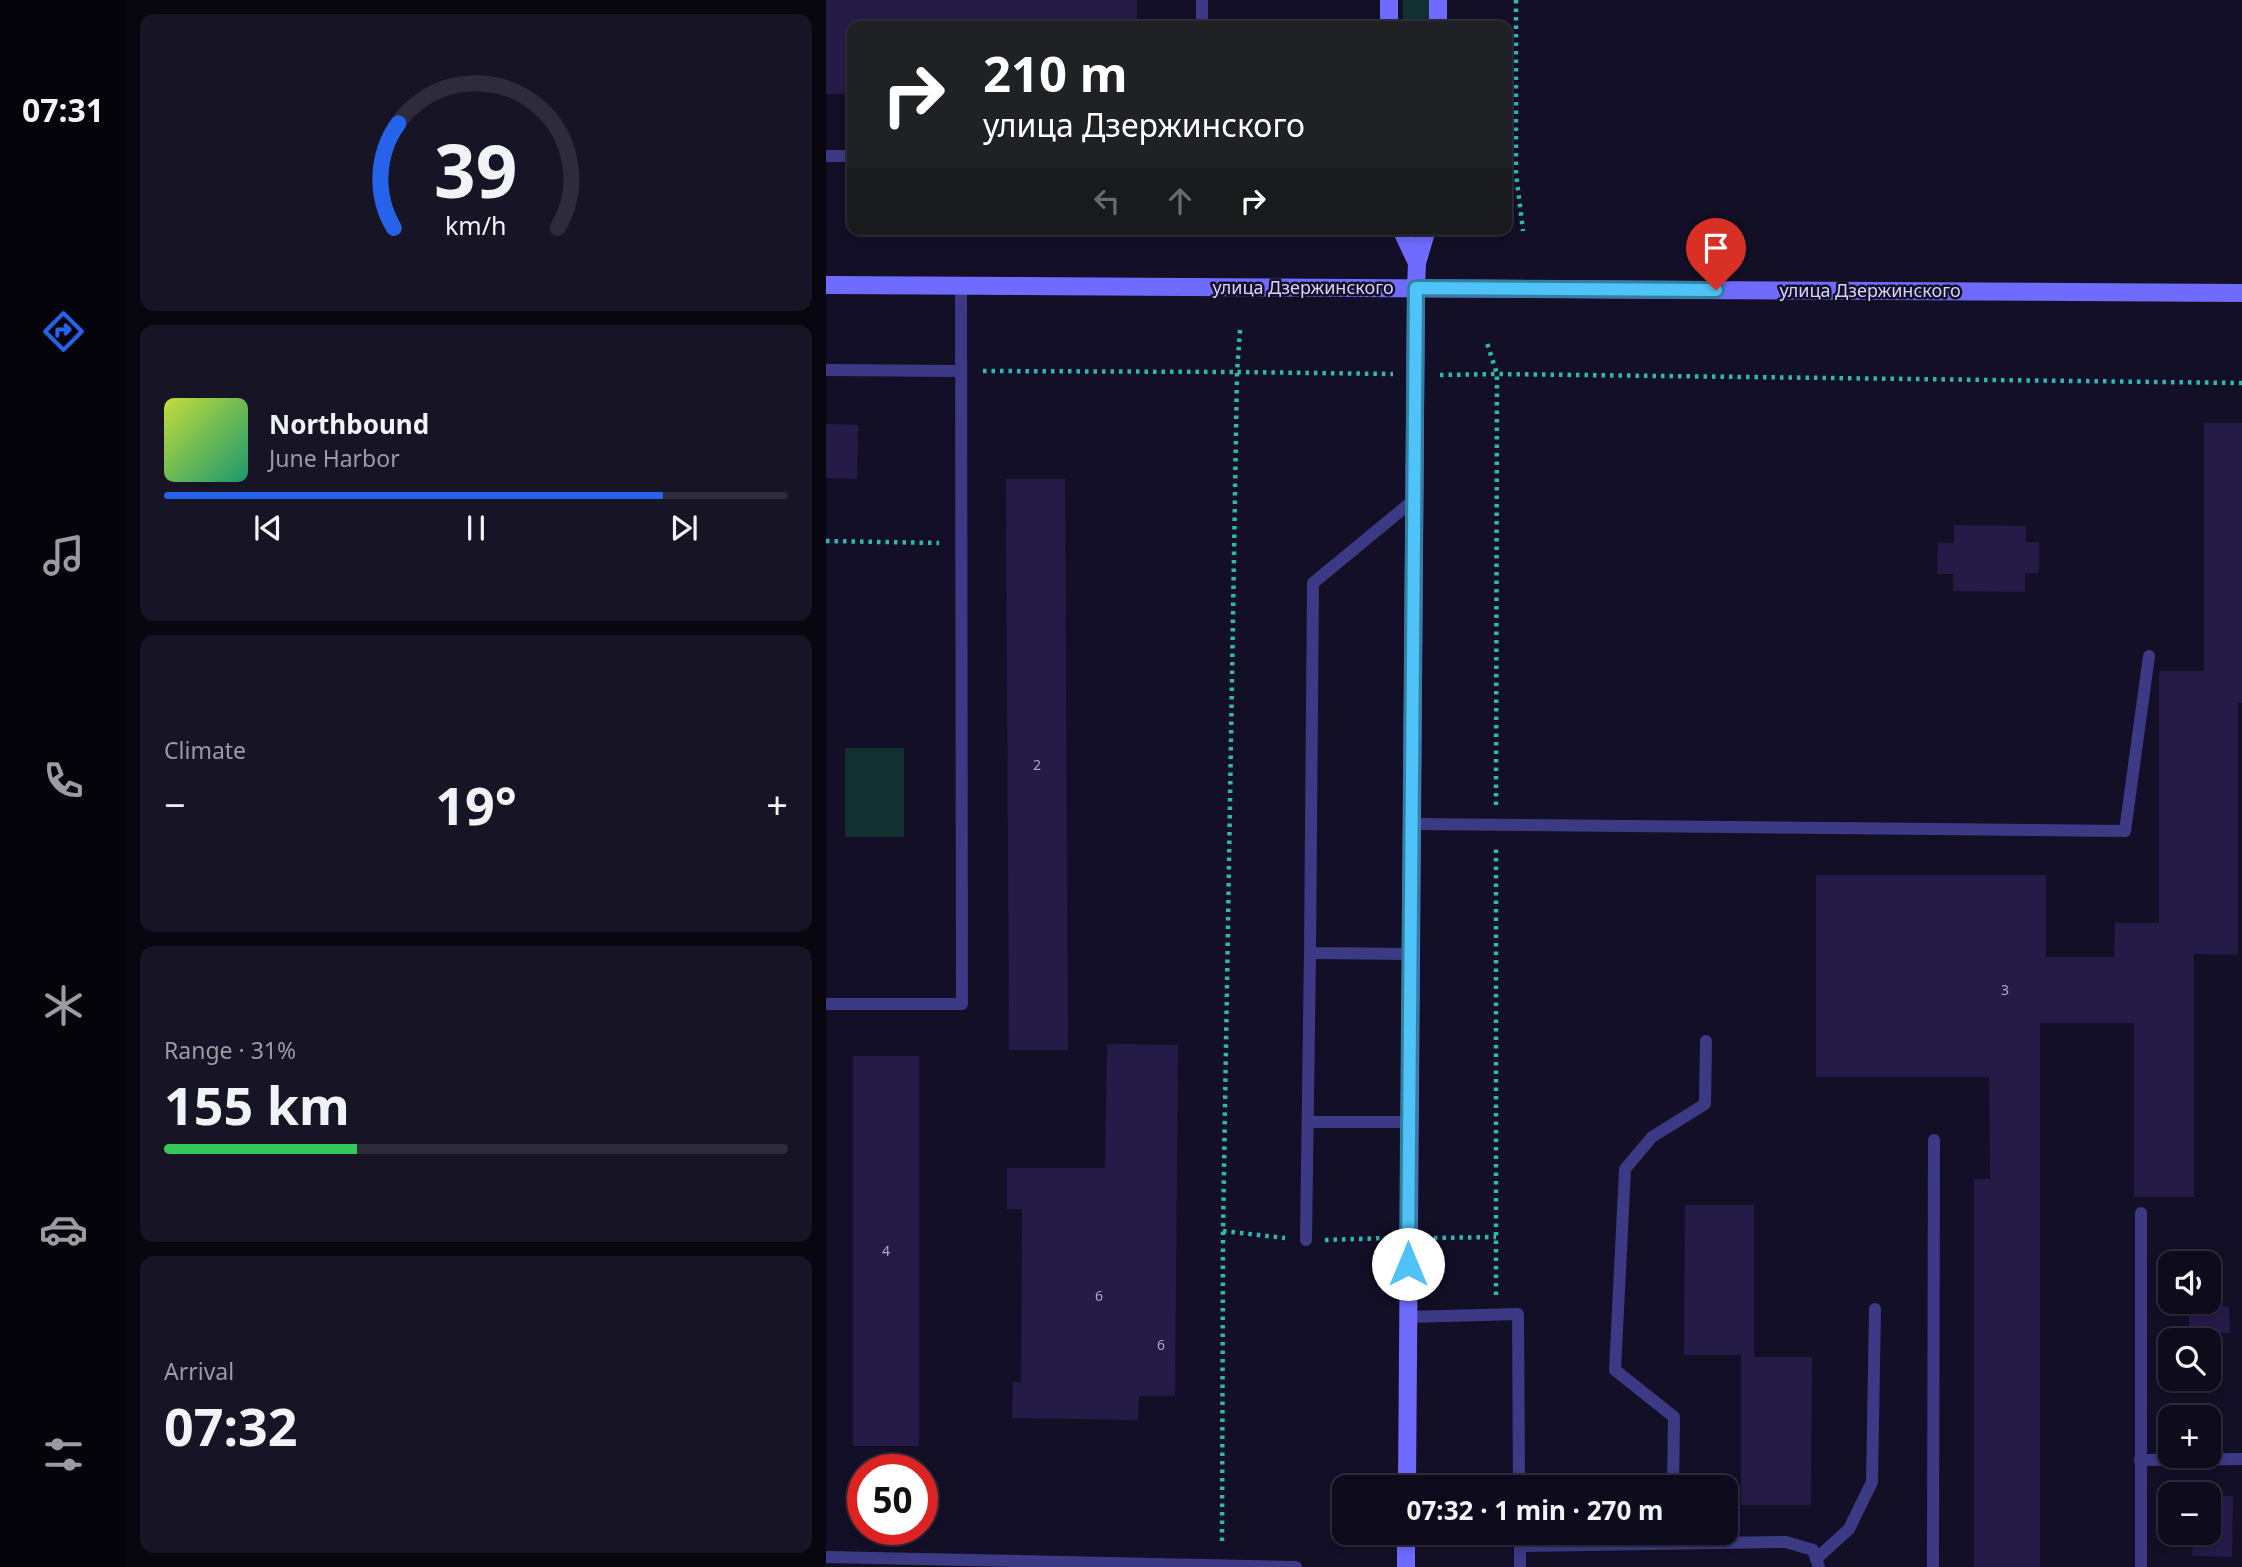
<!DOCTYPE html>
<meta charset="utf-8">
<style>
:root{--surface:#0e0b1c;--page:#171425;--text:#f1f3f6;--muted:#9b9ba3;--line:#2e2b3b;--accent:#2563eb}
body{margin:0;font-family:"Noto Sans",sans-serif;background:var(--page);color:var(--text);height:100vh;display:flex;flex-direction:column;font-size:26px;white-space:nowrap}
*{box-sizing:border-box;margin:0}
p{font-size:23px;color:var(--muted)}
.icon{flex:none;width:38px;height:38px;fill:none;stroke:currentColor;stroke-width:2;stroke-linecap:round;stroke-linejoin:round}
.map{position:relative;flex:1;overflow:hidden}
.drawer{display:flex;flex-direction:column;gap:14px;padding:14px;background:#08060f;width:700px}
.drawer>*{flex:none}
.hud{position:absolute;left:21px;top:21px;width:665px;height:214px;border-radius:14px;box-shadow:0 4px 10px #0003,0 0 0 2px var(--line);background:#202124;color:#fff;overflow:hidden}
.controls{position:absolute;left:1332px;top:1251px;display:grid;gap:14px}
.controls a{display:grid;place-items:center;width:63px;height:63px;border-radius:14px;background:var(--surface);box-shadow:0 4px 10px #0003,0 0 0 2px var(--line);font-size:35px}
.speed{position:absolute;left:21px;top:1454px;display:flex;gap:14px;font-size:35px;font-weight:700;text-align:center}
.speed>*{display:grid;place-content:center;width:91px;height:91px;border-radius:50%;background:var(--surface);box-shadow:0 4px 10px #0003,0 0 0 2px var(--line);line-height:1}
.speed .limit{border:10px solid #d22;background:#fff;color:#111}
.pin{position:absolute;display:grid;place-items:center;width:60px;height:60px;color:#fff;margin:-72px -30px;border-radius:50% 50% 50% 0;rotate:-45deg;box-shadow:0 0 7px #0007}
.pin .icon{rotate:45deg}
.me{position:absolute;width:77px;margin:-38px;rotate:0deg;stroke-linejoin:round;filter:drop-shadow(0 0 5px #0008)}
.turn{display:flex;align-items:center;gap:24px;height:147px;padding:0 21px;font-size:32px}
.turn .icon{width:91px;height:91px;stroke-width:2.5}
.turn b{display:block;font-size:49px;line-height:60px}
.lanes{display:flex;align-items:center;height:66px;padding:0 21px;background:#0003;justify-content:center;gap:35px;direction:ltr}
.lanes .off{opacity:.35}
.big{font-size:52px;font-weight:700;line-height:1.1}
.drawer .card{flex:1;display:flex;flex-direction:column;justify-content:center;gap:10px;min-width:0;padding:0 24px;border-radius:14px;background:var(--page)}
.drawer .dial{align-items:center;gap:0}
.dial svg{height:182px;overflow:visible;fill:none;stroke:var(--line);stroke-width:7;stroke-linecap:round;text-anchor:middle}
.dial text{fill:var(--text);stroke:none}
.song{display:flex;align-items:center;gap:21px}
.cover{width:84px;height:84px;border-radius:10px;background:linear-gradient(135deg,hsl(70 70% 55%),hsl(160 70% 35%))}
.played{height:7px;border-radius:4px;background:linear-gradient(90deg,var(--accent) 80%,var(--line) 80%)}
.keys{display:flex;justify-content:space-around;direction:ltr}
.heat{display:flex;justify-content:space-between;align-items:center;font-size:38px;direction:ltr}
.charge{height:10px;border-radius:5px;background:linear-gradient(90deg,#34c759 31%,var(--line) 0)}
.trip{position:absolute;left:506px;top:1475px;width:406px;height:70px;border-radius:14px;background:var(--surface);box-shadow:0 4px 10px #0003,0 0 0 2px var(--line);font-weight:700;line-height:70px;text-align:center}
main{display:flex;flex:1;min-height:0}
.tab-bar{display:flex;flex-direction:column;width:126px;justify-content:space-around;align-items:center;background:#06040b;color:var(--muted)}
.tab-bar .icon{width:49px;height:49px}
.tab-bar .active{color:var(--accent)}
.tab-bar b{font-size:32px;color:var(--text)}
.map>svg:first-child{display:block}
</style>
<main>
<nav class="tab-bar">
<b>07:31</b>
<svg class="icon active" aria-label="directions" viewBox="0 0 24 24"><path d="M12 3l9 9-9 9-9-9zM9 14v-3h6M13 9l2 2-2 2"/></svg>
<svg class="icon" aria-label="music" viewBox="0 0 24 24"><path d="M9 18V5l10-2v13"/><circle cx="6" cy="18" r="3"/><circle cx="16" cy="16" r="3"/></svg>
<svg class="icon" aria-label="phone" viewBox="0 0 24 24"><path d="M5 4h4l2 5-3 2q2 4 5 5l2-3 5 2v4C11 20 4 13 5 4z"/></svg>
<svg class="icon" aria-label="climate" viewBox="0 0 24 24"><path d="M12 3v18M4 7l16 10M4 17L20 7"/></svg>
<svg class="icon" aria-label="car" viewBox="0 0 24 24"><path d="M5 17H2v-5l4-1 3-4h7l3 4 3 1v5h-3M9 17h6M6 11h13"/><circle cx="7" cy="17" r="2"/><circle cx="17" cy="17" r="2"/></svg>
<svg class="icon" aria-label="filters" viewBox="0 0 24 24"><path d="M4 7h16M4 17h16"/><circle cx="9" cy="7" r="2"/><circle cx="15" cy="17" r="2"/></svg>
</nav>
<section class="drawer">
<div class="card dial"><svg viewBox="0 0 100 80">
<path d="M14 69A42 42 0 1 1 86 69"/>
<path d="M14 69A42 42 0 0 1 16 23" stroke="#2563eb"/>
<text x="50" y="56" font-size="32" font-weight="700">39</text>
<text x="50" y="72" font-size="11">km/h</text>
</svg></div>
<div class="card">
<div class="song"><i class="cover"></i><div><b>Northbound</b><p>June Harbor</p></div></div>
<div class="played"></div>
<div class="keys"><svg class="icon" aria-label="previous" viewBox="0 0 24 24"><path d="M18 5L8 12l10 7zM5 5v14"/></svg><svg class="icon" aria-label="pause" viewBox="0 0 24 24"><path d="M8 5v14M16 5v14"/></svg><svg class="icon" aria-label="next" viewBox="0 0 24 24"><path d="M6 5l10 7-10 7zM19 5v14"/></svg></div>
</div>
<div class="card"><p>Climate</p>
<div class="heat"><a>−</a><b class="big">19°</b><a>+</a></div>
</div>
<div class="card"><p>Range · 31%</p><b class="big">155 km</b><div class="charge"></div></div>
<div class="card"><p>Arrival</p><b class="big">07:32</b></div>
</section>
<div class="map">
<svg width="1416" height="1567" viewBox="0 0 1416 1567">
<rect width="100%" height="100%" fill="#130f26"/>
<g fill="#12302f">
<rect x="577" y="0" width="26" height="26"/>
<rect x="19" y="748" width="59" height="89"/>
</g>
<g fill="#241b47">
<path d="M0,0h311v26h-285v68h-26z"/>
<path d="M1378,423h38v280h-4v252l-44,-1v243h-60v-174h-94v544h-66v-388h16l-1,-102h-173v-202h230v82h68l1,-34h44v-252h45z"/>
<path d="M0,424l32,1 -1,54 -31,-1z"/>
<path d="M180,479h59l3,571h-59z"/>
<path d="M1128,525l72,1v16h13v31h-14v19l-72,-1v-17h-16l1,-31h16z"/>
<path d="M281,1044l71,1 -3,351h-36l-1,24 -126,-2 1,-36h8l1,-173h-15v-41h98z"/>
<rect x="27" y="1056" width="66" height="390"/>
<path d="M859,1205h69v152h58l-1,148h-70v-150h-57z"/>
<path d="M1403,1306l1,27h-41v-26z"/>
<path d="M1382,1496h25l-1,61 -40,-1 1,-23h15z"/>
</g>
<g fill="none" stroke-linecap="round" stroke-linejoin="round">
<g stroke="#2fb8b0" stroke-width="4.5" stroke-dasharray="3.5 5" stroke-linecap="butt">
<path d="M690,0v173l7,58"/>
<path d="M414,330l-3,42 156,2"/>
<path d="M157,371l254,1 -14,859 -1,314"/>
<path d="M614,375l57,-1 -10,-31"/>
<path d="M0,541l113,2"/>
<path d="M670,805l1,-431 745,9"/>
<path d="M397,1231l62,7"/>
<path d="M608,1238l62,-1"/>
<path d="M499,1240l62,-2"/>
<path d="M670,1295v-450"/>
</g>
<g stroke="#3d3a85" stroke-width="12">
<path d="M376,0v26"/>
<path d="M0,156h26"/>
<path d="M0,370l135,1"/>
<path d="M586,824l713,7 24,-175"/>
<path d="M585,954l-101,-1 3,-370 102,-84"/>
<path d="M0,1004h136l-1,-718"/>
<path d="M482,1122h101"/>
<path d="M480,1240l4,-287"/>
<path d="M582,1317l110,-3 1,174"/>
<path d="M1314,1460l102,-1"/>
<path d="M847,1488l1,-71 -59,-47 10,-201 27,-32 53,-33 1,-63"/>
<path d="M694,1533v34"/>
<path d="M694,1546l266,-4 27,8 6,17"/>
<path d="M0,1557l470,10"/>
<path d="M990,1559l33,-30 23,-47 3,-173"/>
<path d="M1107,1567l1,-427"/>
<path d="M1315,1567v-354"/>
</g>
<g stroke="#6f6bff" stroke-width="18">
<path d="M563,0v26"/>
<path d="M612,26v-26"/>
<path d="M575,229l16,34"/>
<path d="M0,285l1416,8"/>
<path d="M581,1488l9,-1200 1,-25 10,-34"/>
<path d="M580,1567v-34"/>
</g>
</g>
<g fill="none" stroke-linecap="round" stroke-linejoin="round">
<defs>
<path id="route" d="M582,1264l8,-976 300,2"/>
</defs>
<use href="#route" stroke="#337fa1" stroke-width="18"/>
<use href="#route" stroke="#4fc3f7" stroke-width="12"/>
</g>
<g text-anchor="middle" stroke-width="5" stroke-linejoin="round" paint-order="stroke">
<g font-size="14" fill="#aca6d1">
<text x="211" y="770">2</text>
<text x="1179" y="995">3</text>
<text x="60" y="1256">4</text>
<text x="273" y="1301">6</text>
<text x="335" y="1350">6</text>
</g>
<g font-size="18" fill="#d9d4ff" stroke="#130f26">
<text x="477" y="294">улица Дзержинского</text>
<text x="1044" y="297">улица Дзержинского</text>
</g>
</g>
</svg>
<div class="controls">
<a><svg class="icon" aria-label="sound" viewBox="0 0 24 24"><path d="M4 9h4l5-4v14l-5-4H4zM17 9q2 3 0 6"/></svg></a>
<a><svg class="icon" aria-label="search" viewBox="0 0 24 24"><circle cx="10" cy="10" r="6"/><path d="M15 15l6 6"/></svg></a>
<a>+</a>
<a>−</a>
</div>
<div class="speed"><div class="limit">50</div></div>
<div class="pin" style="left:890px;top:290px;background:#d93025"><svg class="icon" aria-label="arrive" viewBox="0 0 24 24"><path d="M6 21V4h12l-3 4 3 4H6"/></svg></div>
<svg class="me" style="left:582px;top:1264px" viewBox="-20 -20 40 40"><circle r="19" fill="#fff"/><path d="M0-13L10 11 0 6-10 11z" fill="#4fc3f7"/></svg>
<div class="trip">07:32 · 1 min · 270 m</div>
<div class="hud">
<div class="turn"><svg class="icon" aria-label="right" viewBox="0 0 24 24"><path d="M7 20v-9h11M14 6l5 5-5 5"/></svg><div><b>210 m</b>улица Дзержинского</div></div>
<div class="lanes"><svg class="icon off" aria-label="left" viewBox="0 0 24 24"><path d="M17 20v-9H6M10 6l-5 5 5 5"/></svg><svg class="icon off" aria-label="ahead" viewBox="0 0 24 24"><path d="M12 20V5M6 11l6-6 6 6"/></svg><svg class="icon" aria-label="right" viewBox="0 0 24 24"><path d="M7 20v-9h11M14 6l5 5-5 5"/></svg></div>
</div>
</div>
</main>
